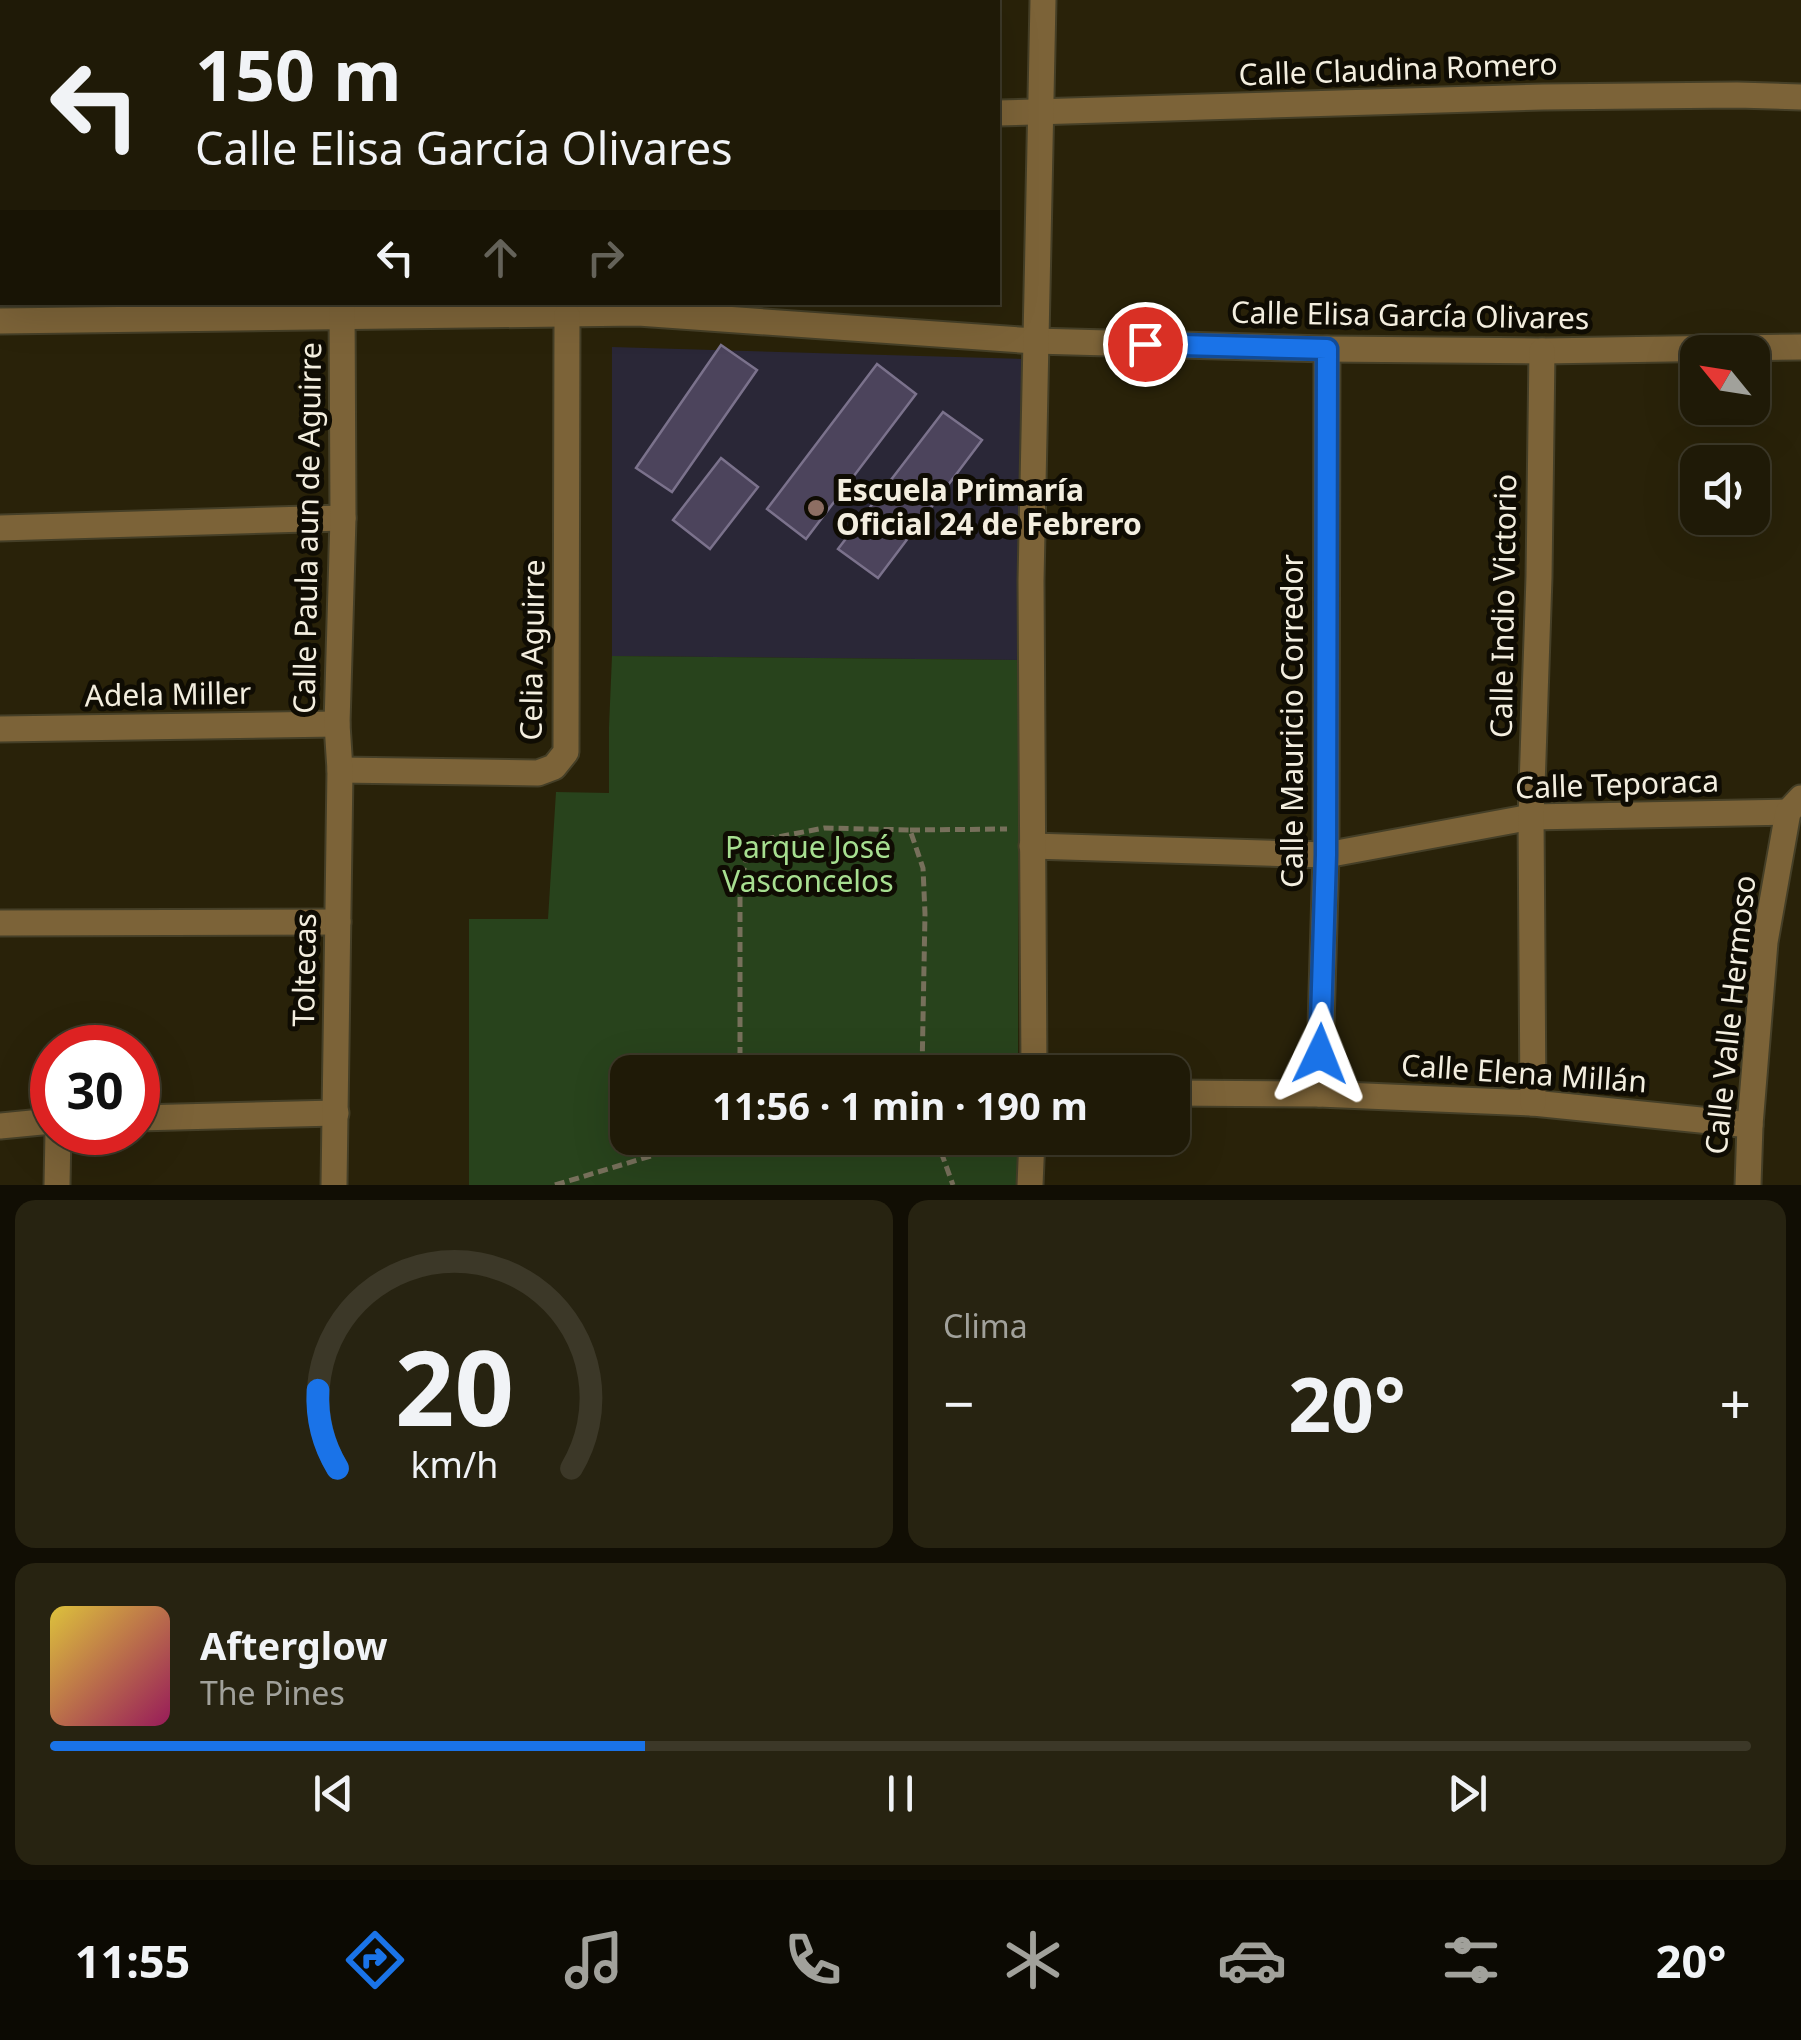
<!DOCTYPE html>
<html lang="es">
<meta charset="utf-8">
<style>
:root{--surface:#1f1a07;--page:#272311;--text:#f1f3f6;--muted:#a1a19b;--line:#3c3828;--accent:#1a73e8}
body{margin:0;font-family:"Noto Sans",sans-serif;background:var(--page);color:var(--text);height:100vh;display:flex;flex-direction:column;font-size:38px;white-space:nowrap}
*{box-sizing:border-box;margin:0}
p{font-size:32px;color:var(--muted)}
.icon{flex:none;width:55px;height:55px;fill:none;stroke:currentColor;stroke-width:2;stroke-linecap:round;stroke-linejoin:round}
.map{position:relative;height:1185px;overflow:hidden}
.panel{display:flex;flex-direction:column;gap:15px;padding:15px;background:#110e04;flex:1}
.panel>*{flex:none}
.banner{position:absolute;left:0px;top:0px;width:1000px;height:305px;box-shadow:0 10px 40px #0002,0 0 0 2px var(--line);background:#1f1a07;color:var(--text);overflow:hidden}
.needle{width:65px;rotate:300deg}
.controls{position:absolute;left:1680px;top:335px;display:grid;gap:20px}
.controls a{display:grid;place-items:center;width:90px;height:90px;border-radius:20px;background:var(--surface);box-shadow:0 10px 40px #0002,0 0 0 2px var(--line);font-size:50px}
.speed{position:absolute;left:30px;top:1025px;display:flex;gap:20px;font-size:50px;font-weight:700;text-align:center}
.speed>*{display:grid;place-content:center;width:130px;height:130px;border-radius:50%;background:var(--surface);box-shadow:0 10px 40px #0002,0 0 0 2px var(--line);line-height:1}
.speed .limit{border:15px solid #d22;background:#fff;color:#111}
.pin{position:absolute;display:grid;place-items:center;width:85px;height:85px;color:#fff;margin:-42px;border:5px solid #fff;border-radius:50%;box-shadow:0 2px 10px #0007}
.me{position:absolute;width:110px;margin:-55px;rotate:2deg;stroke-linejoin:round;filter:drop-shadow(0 0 8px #0008)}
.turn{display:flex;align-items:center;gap:35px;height:210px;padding:0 30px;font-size:45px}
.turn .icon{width:130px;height:130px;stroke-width:2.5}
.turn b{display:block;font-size:70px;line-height:85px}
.lanes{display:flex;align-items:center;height:95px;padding:0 30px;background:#0003;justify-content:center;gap:50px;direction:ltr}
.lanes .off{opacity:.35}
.big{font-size:75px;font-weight:700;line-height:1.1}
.panel .card{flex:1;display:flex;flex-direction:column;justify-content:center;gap:15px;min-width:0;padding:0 35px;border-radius:20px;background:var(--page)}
.panel .dial{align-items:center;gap:0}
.dial svg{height:260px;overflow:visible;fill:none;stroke:var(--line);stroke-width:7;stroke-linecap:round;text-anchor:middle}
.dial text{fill:var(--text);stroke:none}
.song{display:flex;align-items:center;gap:30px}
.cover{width:120px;height:120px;border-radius:15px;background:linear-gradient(135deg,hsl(50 70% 55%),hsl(330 70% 35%))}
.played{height:10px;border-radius:5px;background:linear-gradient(90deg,var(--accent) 35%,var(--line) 35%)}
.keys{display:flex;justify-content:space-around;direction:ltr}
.heat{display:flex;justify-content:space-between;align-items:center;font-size:55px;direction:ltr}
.panel .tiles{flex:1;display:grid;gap:15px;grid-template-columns:1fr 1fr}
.card:last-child{grid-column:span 2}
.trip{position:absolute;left:610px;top:1055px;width:580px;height:100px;border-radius:20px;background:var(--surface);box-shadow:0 10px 40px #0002,0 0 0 2px var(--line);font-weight:700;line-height:100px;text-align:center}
.dock{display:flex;height:160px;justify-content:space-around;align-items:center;background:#0c0a03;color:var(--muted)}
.dock .icon{width:70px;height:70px}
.dock .active{color:var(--accent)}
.dock b{font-size:45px;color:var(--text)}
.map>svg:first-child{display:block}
</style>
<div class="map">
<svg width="1801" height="1185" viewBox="0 0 1801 1185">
<rect width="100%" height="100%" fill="#292209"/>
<path fill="#2a2737" d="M612,347l411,12 -4,301 -407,-4z"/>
<path fill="#28431c" d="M612,656l407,4 -1,412h-390v66h390v47h-549v-266h79l8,-127 53,1v-66z"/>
<g fill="#4c445c" stroke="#7b728c" stroke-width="2.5">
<path d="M721,345l36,25 -85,122 -36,-24z"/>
<path d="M877,364l39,30 -110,145 -39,-30z"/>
<path d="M943,412l39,28 -104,138 -40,-29z"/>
<path d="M721,458l37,29 -48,62 -37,-29z"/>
</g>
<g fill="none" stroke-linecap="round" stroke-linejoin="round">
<defs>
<g id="minor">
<path d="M287,0l1,2"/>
<path d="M445,0v2"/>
<path d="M643,0v2"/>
<path d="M843,0v2"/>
<path d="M0,3l6,-3"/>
<path d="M998,113l545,-16 194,-2 64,2"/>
<path d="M0,117h2"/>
<path d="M0,321l638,-8 397,28 292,8 215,2 259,-4"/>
<path d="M0,528l343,-10"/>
<path d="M0,729l337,-5"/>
<path d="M340,770l198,3 16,-6 12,-15 1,-437"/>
<path d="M1032,846l294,9 205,-38 257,-5"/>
<path d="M0,923l338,-1"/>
<path d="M1034,1072l-3,-491 12,-581"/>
<path d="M1172,1093l147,1 214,9 217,22"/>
<path d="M1319,1094l7,-239 1,-506"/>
<path d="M1533,1103l-2,-286 8,-240 3,-226"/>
<path d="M138,1118l198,-5"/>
<path d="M0,1126l52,-5"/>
<path d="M57,1185l1,-53"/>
<path d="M334,1185l6,-415 -3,-46 6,-206 -1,-216"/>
<path d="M1030,1185l2,-47"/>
<path d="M1748,1185l2,-60 15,-183 23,-130 13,-14"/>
</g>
</defs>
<use href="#minor" stroke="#453f27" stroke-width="29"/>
<g stroke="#77705b" stroke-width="5" stroke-dasharray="10 5" stroke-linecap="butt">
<path d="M910,830l97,-1"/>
<path d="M740,1072v-186l6,-26 21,-21 57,-11 86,2 13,38 2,46 -3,158"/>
<path d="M936,1138l17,47"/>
<path d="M555,1185l139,-42 5,-5"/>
</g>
<use href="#minor" stroke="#7c6338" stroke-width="25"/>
</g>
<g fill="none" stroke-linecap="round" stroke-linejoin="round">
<defs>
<path id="route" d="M1145,344l182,5 -1,506 -6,199"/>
</defs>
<use href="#route" stroke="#114b97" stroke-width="25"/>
<use href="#route" stroke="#1a73e8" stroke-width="18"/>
</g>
<circle fill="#8d6e63" stroke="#0f0c03" stroke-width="4" cx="816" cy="508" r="10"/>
<g text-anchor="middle" stroke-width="10" stroke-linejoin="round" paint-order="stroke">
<g font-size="30" fill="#f3eedf" stroke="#0f0c03">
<text transform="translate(1398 70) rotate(-2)" y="10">Calle Claudina Romero</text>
<text transform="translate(1410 316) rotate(1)" y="10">Calle Elisa García Olivares</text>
<text transform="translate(308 528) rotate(-89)" y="10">Calle Paula aun de Aguirre</text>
<text transform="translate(1504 606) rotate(-89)" y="10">Calle Indio Victorio</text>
<text transform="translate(533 650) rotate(-89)" y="10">Celia Aguirre</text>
<text transform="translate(168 695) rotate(-1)" y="10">Adela Miller</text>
<text transform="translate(1293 721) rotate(-90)" y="10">Calle Mauricio Corredor</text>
<text transform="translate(1617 785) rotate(-2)" y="10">Calle Teporaca</text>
<text transform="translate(305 970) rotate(-89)" y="10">Toltecas</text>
<text transform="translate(1731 1015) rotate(-84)" y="10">Calle Valle Hermoso</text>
<text transform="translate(1524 1074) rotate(4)" y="10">Calle Elena Millán</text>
</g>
<g font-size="30" font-weight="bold" fill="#f3eedf" stroke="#0f0c03" text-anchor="start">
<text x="836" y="501">Escuela Primaría<tspan x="836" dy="34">Oficial 24 de Febrero</tspan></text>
</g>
<g font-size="30" fill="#a7df90" stroke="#0f0c03">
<text x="808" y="858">Parque José<tspan x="808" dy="34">Vasconcelos</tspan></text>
</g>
</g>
</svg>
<div class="controls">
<a><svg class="needle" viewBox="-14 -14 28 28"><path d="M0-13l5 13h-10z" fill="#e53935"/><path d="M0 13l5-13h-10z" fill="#a1a19b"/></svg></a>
<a><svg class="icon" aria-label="sound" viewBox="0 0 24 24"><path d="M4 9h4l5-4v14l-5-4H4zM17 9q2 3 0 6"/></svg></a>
</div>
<div class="speed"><div class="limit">30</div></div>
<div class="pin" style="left:1145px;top:344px;background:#d93025"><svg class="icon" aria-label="arrive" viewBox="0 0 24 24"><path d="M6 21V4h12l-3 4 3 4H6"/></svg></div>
<svg class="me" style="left:1320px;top:1054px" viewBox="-20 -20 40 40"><path d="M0-17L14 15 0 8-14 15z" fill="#1a73e8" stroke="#fff" stroke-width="4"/></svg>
<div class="trip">11:56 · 1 min · 190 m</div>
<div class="banner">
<div class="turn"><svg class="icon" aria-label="left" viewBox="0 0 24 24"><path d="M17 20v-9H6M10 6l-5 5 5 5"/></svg><div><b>150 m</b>Calle Elisa García Olivares</div></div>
<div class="lanes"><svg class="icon" aria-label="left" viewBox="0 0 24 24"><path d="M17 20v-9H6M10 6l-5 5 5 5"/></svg><svg class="icon off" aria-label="ahead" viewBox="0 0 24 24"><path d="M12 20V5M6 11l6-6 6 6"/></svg><svg class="icon off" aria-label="right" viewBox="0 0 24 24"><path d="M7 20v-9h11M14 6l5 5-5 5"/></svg></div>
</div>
</div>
<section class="panel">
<div class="tiles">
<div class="card dial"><svg viewBox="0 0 100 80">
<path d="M14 69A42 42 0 1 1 86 69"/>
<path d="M14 69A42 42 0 0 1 8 45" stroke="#1a73e8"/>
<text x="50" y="56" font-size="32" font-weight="700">20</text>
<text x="50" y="72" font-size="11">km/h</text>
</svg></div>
<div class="card"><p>Clima</p>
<div class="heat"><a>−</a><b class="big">20°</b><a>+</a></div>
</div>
<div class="card">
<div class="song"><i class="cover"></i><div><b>Afterglow</b><p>The Pines</p></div></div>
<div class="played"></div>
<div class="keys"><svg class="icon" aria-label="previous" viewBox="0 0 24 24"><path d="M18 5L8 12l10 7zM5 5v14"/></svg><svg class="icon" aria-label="pause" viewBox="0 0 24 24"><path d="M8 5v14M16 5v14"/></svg><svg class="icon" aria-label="next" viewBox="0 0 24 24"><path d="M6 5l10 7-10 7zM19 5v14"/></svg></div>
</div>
</div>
</section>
<nav class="dock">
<b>11:55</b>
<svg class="icon active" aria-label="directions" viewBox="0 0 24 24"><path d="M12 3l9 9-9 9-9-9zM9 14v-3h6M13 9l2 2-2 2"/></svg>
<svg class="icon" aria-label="music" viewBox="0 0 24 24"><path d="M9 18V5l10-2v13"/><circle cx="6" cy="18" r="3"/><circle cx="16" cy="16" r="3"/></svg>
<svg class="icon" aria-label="phone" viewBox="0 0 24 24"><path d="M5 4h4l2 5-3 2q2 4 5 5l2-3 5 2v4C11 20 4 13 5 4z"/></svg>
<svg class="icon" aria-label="climate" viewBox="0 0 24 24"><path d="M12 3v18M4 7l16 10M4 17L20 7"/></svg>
<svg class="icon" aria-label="car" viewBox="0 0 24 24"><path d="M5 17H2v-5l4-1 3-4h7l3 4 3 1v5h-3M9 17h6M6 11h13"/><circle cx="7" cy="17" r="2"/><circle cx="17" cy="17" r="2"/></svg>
<svg class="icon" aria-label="filters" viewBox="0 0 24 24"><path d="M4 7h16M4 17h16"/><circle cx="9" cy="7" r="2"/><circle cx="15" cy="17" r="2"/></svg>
<b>20°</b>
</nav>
